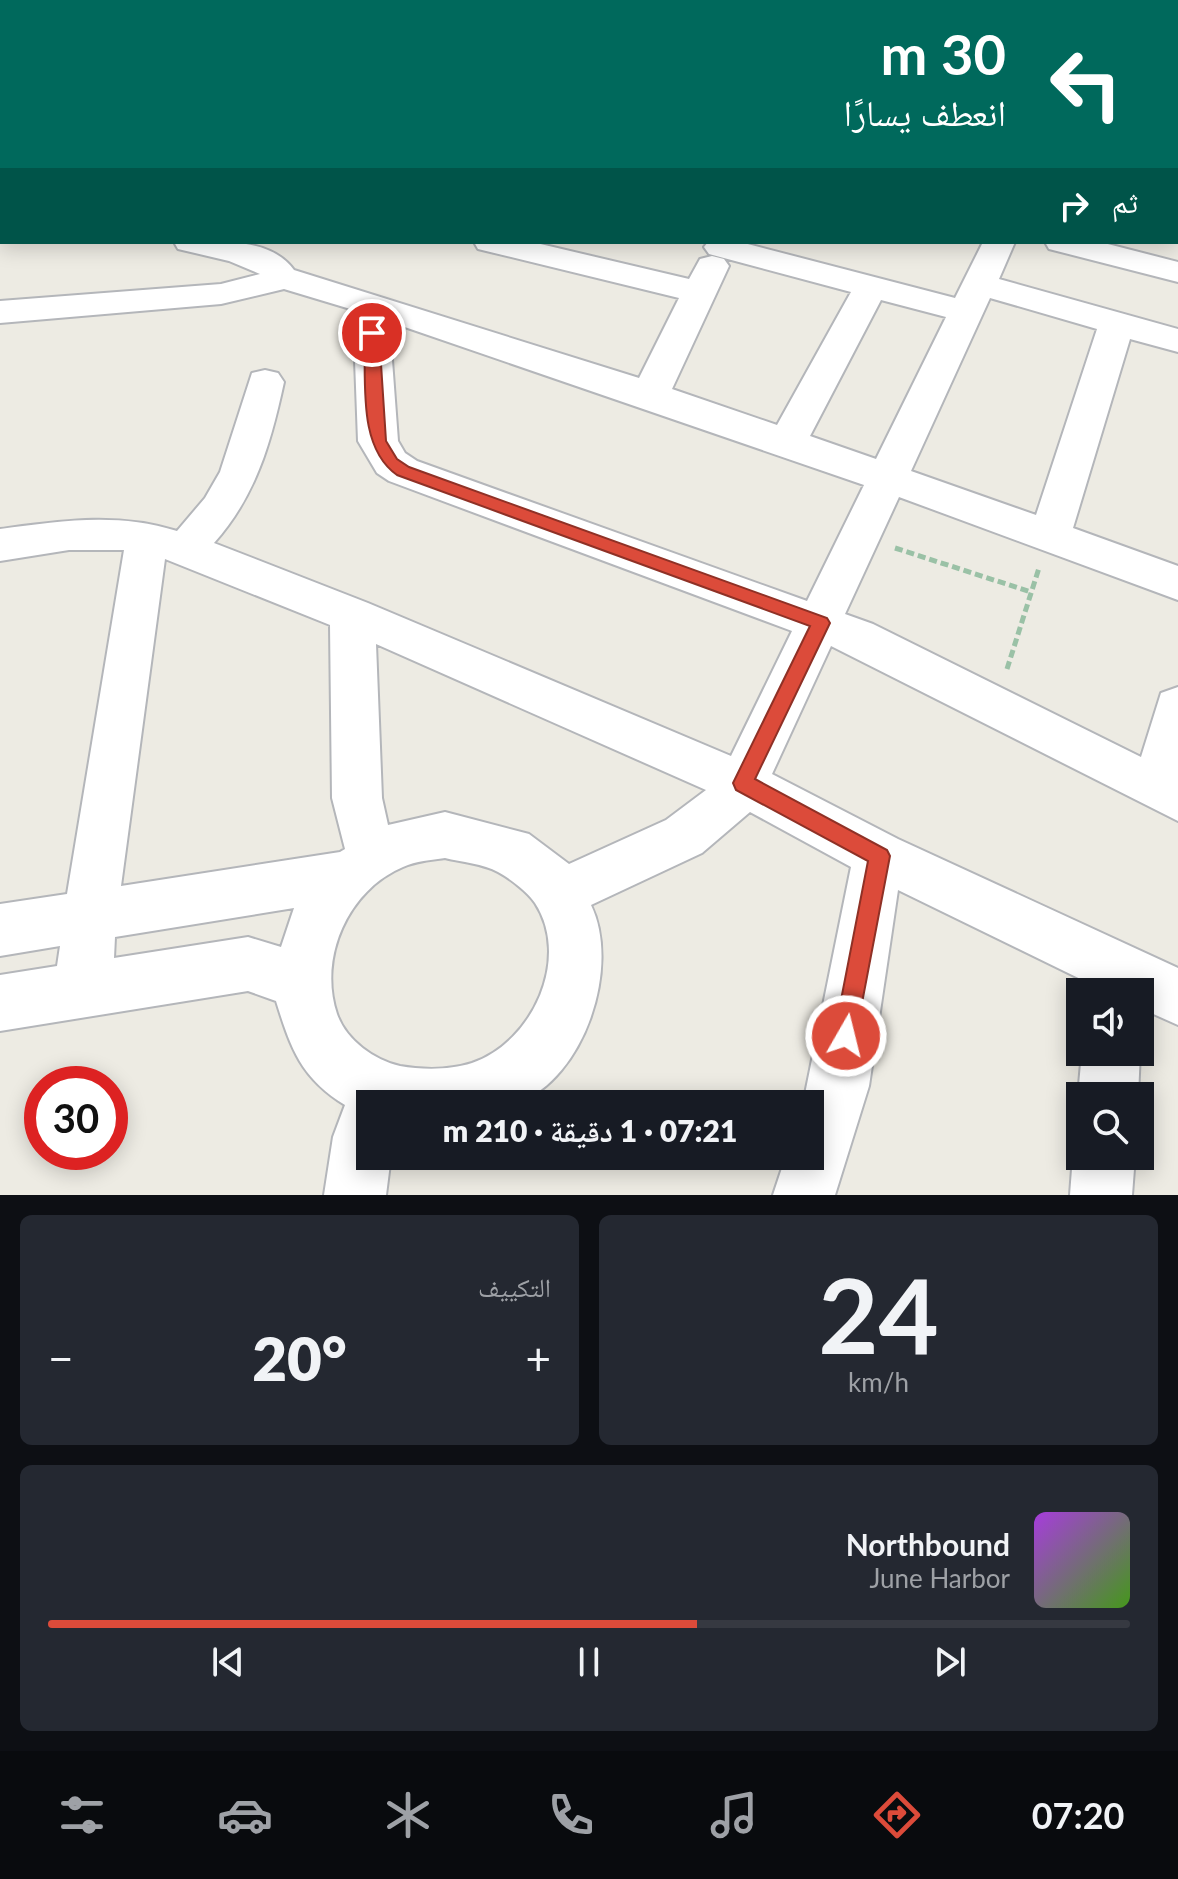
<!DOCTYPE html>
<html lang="ar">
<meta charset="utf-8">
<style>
:root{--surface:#171b24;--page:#242831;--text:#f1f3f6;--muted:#9ea1a6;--line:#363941;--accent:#dc4b3a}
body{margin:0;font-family:Lato,"Noto Naskh Arabic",sans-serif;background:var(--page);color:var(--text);direction:rtl;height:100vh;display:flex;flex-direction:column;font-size:30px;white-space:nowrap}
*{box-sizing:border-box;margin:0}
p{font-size:26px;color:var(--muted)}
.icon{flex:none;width:44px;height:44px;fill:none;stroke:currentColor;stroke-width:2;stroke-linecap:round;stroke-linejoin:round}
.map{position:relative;height:1195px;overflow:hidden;direction:ltr}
.drawer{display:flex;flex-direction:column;gap:20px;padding:20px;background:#0d0f14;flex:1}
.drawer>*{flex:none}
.banner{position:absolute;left:0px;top:0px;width:1178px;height:244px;box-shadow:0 4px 20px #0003;direction:rtl;background:#00695c;color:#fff;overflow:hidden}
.tools{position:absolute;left:1066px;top:978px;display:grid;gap:16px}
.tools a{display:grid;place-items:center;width:88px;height:88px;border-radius:0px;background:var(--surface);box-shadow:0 4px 20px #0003;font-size:40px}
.speed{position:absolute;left:24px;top:1066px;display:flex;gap:16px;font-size:40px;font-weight:700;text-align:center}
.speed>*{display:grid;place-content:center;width:104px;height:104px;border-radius:50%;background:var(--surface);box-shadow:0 4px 20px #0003;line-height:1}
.speed .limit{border:12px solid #d22;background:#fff;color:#111}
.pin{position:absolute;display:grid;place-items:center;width:68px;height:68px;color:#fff;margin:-34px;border:4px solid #fff;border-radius:50%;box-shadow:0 2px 8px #0007}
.me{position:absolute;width:88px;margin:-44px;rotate:8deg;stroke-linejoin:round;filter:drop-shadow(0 0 6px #0008)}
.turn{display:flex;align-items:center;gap:28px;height:168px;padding:0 40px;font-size:36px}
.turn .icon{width:104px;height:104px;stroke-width:2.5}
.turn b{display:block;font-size:56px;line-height:68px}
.then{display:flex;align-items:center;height:76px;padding:0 40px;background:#0003;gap:16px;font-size:30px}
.big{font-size:60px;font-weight:800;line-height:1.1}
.drawer .card{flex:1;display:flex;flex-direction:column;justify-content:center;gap:12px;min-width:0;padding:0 28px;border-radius:12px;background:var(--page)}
.drawer .dial{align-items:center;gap:0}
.dial b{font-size:104px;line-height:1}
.song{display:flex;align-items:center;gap:24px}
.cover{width:96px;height:96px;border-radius:12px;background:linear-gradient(135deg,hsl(280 70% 55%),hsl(100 70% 35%))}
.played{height:8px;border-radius:4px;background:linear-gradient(90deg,var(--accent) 60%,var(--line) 60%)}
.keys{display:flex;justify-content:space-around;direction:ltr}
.heat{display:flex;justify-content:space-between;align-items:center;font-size:44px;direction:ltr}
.drawer .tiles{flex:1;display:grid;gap:20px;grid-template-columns:1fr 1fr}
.card:last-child{grid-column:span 2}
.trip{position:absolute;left:356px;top:1090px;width:468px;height:80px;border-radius:0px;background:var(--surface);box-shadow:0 4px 20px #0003;font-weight:800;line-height:80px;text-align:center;direction:rtl}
.tab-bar{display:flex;height:128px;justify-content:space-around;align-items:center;background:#090b0e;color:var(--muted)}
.tab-bar .icon{width:56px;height:56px}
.tab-bar .active{color:var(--accent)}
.tab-bar b{font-size:36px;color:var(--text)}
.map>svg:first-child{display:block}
</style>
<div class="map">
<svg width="1178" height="1195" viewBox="0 0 1178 1195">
<rect width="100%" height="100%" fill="#edebe3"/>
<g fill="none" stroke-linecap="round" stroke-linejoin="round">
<defs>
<g id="minor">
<path d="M206,0h26l1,2h-26z"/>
<path d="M331,0h27l2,2h-27z"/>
<path d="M686,0h28l2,2h-28z"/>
<path d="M816,0h30l2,2h-30z"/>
<path d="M967,0h31l2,2h-31z"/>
<path d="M1141,0h32l2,2h-32z"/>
<rect x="0" y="80" width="2" height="16"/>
<path d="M1176,88l2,1v18l-2,-1z"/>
<path d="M0,115l2,1v18l-2,-1z"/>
<path d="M1176,135l2,1v18l-2,-1z"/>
<rect x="1176" y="174" width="2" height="19"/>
<rect x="0" y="186" width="2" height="18"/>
<path d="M174,242c37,0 95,-7 120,28l345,108 40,-80 -201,-49 -4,-7h58l157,37 11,-20 12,-3 12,3 5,7 -57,123 105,36 74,-133 -142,-38 -5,-7 4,-5h32l215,56 28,-56h32l-16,37 179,50v23l-48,-13 -57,189 105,38v34l-279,-103 -54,117 28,10 268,133 20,-64 17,-6v134l-347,-175 -59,128 126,65 280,129v57l-38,-17v-16h-33l-209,-102 -29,196 -34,109h-62l13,-39h24v-52h-7l48,-237 -101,-55 -48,41 -111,52c30,62 -7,174 -74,198 -10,4 -26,1 -37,1 -37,0 -73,0 -110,0v52h21l-5,39h-62l9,-58 12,-32c-44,-27 -54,-56 -69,-104l-28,-10 -248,40v-56l57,-9 3,-20 -60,10v-52l67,-10 57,-344h-55l-69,11v-32c60,-8 117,-17 177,2l28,-33 15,-26 32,-99 13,-3 13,3 6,9c-13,60 -28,114 -70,161l154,60 363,153 61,-125 -403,-150 -12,-8 -19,-32 -4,-108 13,-19 -83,-25 -63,15 -221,19v-22l221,-17 39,-10 -31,-13 -51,-12zM990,298l107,31 -61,186 -125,-44zM881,300l65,17 -70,142 -66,-23zM396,324l468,161 -57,116 -390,-140 -12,-8 -7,-12 -8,-108zM165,559l165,66 2,173 13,51 -5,3 -219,34zM376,644l330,146 -40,30 -97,44 -40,-30 -84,-22 -57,13 -6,-27zM445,858c16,4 39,6 53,14 11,6 30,20 37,31 36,55 -2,139 -63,160 -22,7 -49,7 -72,3 -26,-6 -54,-26 -63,-52 -19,-56 11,-124 66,-147 13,-6 28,-7 42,-9zM294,908l-13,39 -33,-10 -134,21 1,-21z"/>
<path d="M1045,242h55l78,20v20l-129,-33z"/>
<path d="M1082,1052h58l-2,44h-58v4l-2,-4z"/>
<path d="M1080,1140v16h55l-3,39h-62l3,-39z"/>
</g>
</defs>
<use href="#minor" stroke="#b4b6ba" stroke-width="4"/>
<g stroke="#9ac1a6" stroke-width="5" stroke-dasharray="8 4" stroke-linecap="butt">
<path d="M895,548l136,44"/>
<path d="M1007,669l32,-101"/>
</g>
<use href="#minor" fill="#fff" fill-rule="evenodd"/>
</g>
<path fill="#dc4b3a" stroke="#8f3126" stroke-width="2" d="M372,328l7,5 7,108 11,18 12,8 418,151 3,5 -75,156 132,71 3,6 -36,189 -8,3 -8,-3 -4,-9 34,-175 -132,-71 -3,-7 77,-157 -413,-151c-41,-29 -30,-97 -33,-142z"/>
</svg>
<div class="tools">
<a><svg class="icon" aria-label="sound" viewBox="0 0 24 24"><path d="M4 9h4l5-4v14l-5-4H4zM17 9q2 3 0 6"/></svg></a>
<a><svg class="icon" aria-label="search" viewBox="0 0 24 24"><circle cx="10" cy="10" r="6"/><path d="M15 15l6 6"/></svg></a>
</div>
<div class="speed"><div class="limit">30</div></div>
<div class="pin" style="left:372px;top:333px;background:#d93025"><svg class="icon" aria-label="arrive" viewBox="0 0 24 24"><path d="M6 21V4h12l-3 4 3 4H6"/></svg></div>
<svg class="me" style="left:846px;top:1036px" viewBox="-20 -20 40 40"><circle r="17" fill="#dc4b3a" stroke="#fff" stroke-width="3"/><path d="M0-11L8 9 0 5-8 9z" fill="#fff"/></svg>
<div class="trip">07:21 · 1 دقيقة · 210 m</div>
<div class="banner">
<div class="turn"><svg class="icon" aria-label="left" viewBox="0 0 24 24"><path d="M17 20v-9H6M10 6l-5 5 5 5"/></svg><div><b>30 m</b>انعطف يسارًا</div></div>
<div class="then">ثم<svg class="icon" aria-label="right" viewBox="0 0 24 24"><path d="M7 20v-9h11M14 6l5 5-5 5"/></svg></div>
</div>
</div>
<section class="drawer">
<div class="tiles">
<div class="card dial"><b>24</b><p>km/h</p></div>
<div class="card"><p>التكييف</p>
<div class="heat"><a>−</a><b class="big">20°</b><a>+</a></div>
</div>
<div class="card">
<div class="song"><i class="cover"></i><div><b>Northbound</b><p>June Harbor</p></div></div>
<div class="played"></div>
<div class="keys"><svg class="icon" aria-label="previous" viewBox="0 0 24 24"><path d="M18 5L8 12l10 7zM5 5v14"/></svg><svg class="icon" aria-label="pause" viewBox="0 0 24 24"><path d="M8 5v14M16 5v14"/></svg><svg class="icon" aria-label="next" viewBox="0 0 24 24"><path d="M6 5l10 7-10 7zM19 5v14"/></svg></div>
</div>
</div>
</section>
<nav class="tab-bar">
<b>07:20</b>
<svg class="icon active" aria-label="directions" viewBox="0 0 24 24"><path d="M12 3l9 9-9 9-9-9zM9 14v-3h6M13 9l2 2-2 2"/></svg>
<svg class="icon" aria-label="music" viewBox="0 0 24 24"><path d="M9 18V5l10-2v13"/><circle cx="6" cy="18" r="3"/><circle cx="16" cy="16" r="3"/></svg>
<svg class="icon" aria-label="phone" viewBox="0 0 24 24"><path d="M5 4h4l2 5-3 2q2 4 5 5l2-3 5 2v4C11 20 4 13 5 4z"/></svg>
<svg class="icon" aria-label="climate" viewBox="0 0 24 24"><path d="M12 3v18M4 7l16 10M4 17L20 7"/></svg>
<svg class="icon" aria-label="car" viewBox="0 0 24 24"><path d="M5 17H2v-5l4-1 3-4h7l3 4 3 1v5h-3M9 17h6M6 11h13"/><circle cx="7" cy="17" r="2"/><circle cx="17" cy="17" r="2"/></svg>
<svg class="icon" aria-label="filters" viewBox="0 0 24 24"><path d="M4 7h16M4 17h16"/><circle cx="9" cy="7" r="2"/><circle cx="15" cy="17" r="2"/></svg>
</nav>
